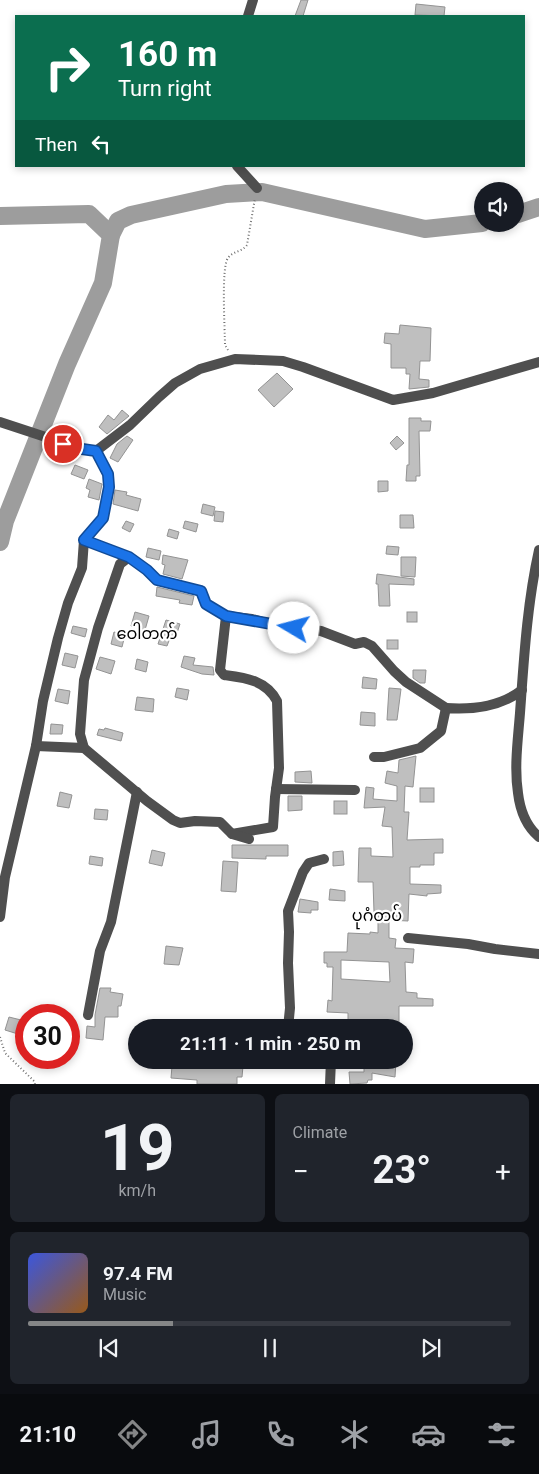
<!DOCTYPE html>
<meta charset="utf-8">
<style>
:root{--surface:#171b24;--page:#20242c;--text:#f1f3f6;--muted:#9ea1a6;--line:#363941;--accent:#858687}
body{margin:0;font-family:Roboto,"Noto Sans Myanmar",sans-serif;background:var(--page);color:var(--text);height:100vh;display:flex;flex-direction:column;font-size:19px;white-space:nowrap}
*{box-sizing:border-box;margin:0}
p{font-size:16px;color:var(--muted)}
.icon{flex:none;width:28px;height:28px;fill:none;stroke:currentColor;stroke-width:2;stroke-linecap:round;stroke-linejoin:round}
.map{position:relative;height:1084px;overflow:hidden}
.sheet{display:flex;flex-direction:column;gap:10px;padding:10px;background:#0d0f14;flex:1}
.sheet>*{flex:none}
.top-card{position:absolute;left:15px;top:15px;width:510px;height:152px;border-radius:0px;box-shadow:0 2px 8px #0003;background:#0b6e4f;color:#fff;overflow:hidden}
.controls{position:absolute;left:474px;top:182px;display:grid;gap:10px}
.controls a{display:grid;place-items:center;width:50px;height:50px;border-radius:50%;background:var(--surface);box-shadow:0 2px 8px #0003;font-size:25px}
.speed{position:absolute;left:15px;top:1004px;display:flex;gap:10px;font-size:25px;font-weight:700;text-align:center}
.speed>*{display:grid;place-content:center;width:65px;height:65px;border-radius:50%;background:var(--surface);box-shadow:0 2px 8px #0003;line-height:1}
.speed .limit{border:8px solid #d22;background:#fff;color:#111}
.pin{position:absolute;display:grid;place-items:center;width:42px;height:42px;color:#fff;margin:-21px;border:2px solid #fff;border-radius:50%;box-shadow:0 1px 5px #0007}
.me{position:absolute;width:55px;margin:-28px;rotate:278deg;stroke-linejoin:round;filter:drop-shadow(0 0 4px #0008)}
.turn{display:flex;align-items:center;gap:18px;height:105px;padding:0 20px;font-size:22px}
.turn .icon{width:65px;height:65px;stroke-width:2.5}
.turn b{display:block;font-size:35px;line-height:42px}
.then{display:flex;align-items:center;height:48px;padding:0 20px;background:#0003;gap:10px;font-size:19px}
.big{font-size:38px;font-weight:700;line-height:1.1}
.sheet .widget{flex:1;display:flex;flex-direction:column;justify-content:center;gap:8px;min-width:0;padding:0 18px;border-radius:8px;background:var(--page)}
.sheet .dial{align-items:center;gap:0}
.dial b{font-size:65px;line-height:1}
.song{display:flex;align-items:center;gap:15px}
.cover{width:60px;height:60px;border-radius:8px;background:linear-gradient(135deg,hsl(230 70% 55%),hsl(30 70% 35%))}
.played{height:5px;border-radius:2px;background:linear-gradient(90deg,var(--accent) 30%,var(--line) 30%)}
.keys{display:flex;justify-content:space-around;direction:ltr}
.heat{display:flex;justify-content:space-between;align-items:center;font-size:28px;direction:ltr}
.sheet .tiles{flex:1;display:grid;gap:10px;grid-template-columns:1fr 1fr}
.widget:last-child{grid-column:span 2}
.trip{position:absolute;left:128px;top:1019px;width:285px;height:50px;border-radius:25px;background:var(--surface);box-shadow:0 2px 8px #0003;font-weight:700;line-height:50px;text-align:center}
.dock{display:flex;height:80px;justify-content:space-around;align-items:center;background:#090b0e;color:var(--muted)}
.dock .icon{width:35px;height:35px}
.dock .current{color:var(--accent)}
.dock b{font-size:22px;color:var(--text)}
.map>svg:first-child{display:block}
</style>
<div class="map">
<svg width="539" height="1084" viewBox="0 0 539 1084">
<rect width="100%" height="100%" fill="#fff"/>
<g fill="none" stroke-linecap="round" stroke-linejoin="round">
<g stroke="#9d9d9d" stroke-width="18">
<path d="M515,215l24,-8"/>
<path d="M0,216l89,-2 22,21 -8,48 -36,81 -62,157 -5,21"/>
<path d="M111,235l7,-14 13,-6 95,-21 36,-2 163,37 57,-6"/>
</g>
</g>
<g fill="#bfbfbf" stroke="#939393" fill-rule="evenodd">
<path d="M301,0h7l-5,16h-8z"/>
<path d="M416,4l29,3 -1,9 -29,-1z"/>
<path d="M400,325l31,3 -1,33h-10l-1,18 10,1v7l-20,2 1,-15h-4v-6h-15v-24l-7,-1 1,-10 14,1z"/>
<path d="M277,373l16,16 -19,18 -16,-17z"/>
<path d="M122,410l7,6 -22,18 -8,-7 9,-12 6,5z"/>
<path d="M409,418h12v3h10l-1,10h-11l1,45h-4v5h-10l1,-16h2z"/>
<path d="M127,436l6,4 -15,22 -8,-4 7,-14z"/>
<path d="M397,436l7,7 -8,7 -6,-7z"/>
<path d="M75,465l13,5 -4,9 -13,-5z"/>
<path d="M89,479l13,5 -3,16 -11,-3 2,-7 -4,-2z"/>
<path d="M378,481h10v10l-10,1z"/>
<path d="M115,490l12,2 -1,3 15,4 -3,12 -25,-7z"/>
<path d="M203,504l12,3 -2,9 -12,-3z"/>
<path d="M215,511l9,1 -1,10 -9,-1z"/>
<path d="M400,515h13l1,13h-14z"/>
<path d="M126,521l8,3 -4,8 -8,-4z"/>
<path d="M185,521l13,3 -2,8 -13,-4z"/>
<path d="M169,529l10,3 -2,7 -10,-3z"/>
<path d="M387,546l12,1 -1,8 -12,-1z"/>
<path d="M148,548l13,3 -2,9 -13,-3z"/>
<path d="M163,555l25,5 -6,19 -19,-5 2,-9 -3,-1z"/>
<path d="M401,557h15l-1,20 -14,-1z"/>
<path d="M377,574l37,5v6l-25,-1 1,22h-11l-1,-22h-2z"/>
<path d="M157,587l37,9 -2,9 -13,-2 1,-3 -24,-4z"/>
<path d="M135,612l14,4 -4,14 -14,-4z"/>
<rect x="407" y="612" width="10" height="10"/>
<path d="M166,620l14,4 -5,15 -5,-1 -3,8 -9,-2z"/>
<path d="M73,626l14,3 -2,8 -14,-4z"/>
<path d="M114,632l11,3 -3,12 -11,-3z"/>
<rect x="387" y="640" width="11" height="9"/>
<path d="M65,653l13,3 -3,12 -13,-3z"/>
<path d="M184,656l11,2 -2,7 20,2 1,8 -12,-1 -21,-7z"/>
<path d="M100,657l15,4 -4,13 -15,-5z"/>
<path d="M137,659l11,3 -2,10 -11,-3z"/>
<path d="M413,670h13l-1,13h-5l-7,-5z"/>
<path d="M363,677l14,2 -1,10 -14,-1z"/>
<path d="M177,688l12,2 -2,10 -12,-3z"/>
<path d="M389,688l12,1 -4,31h-10z"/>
<path d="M58,689l12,2 -2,13 -13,-3z"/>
<path d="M137,697l17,2 -1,13 -18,-2z"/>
<path d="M361,712l14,1v13l-15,-1z"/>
<path d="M51,724l12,1 -1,9h-12z"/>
<path d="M105,728l18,5 -2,8 -24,-6 2,-6 5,1z"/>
<path d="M416,756l-3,31 -8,-1 -1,26h5l-2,28 36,-1v14h-9v12h-14v2h-10v17l31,1v8l-14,1v2l-18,-2 -1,27 -19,-1v18l7,1 -1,9 19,1 -1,14 -8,-1 1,30 11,1v5l16,1v7h-34v22h-51v-15l-21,-1 1,-12 4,1 1,-34h-6v-4h-3v-11h23l1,-19 22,1v-2l8,1v-21h-4l-1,-30h-15l1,-34h12v8l22,1 -1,-30 -10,-1 3,-19 -21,1 2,-21 8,1 -1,11 24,2v-15l-12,-3 2,-12 11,2 1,-13zM341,960l48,2 1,20 -49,-3z"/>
<path d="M311,771l1,12 -17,-1v-10z"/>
<rect x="420" y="788" width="14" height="14"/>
<path d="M60,792l12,3 -3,13 -12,-2z"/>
<path d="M288,796h14v14l-14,1z"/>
<rect x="334" y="801" width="13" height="13"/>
<path d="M95,809l13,1 -1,10 -13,-1z"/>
<path d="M232,845h56v11h-22v3l-34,-1z"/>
<path d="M152,850l13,3 -3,13 -13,-3z"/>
<path d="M343,851l1,14 -11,1v-14z"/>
<path d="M90,856l13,2 -1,8 -13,-2z"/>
<path d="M223,861l15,1 -2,30 -15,-1z"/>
<path d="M330,889l15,2v10l-16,-1z"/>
<path d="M300,899l18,3v8h-7v3l-13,-1z"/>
<path d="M166,946l17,2 -4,17 -15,-1z"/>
<path d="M100,988h11l-1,4 13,2 -2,12h-3v11h-13l-2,23 -17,-2 1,-12 8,1v-12z"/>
<path d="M9,1017l12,3v2l5,2 -1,7 -6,-1 -1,4 -13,-4z"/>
<path d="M364,1060h32l-1,17 -23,-4v7h-4l-1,3 -17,1 -1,-12h15z"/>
<path d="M198,1062l27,1v2l18,1 -1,11h-5v7h-40v-4l-26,-2 1,-12h8v-2l18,2z"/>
</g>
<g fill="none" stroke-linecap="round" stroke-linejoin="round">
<g stroke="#717171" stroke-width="2" stroke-dasharray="1 2.5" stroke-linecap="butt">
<path d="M228,350l-3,-5c0,-15 -4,-78 3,-87 5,-7 14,-6 19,-13l8,-47"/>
<path d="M0,1037l5,16 29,28 1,3"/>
</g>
<g stroke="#4f4f4f" stroke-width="10">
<path d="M248,16l5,-16"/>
<path d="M237,166l20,22"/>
<path d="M0,422l82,27 14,2 34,-26 29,-28 16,-14 25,-14 35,-10 48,2 20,6 90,33 40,-7 106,-31"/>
<path d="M84,540l45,17 18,13 10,10 44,11 5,13 20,12 -6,54 4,5c22,3 42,5 53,26l2,67 -4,29 -2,30 -41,7"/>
<path d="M539,550c-12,54 -15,108 -19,163 -2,26 -6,54 -2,80 2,17 8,33 21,44"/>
<path d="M129,557l-9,7 -22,64 -14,52 -4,54 4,14 63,53 26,19 7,3 15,-2 25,1 12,12 17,5"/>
<path d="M226,616l26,3 18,5 51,7 34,13 9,-2 8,4 22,25 12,11 40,26"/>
<path d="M36,746l48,2"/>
<path d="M374,757h10l36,-9 21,-17 5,-23c27,2 54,-1 76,-18"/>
<path d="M276,789l79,1"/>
<path d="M0,917l5,-40 31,-131 7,-45 15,-63 10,-35 14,-35 2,-28 19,-22 6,-31 -1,-13 -12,-23"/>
<path d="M408,938l60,6 27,5 44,5"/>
<path d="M88,1015l12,-64 11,-29 26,-130"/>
<path d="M288,1028l2,-20 -2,-45 1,-31 -1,-21 15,-39 6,-9 15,-4"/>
<path d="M330,1084l1,-24"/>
</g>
</g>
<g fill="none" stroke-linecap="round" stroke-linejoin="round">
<defs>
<path id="route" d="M63,444l19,5 14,2 12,23 1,13 -6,31 -19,22 45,17 18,13 10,10 44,11 5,13 20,12 68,12"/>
</defs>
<use href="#route" stroke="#114b97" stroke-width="12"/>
<use href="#route" stroke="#1a73e8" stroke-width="9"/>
</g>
<g text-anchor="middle" stroke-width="4.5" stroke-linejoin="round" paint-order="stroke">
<g font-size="16" fill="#000" stroke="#fff">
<text x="147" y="639">ဝေါတက်</text>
<text x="377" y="921">ပုဂံတပ်</text>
</g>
</g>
</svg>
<div class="controls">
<a><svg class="icon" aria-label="sound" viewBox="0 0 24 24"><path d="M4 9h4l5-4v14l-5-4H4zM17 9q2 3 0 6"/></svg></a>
</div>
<div class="speed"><div class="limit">30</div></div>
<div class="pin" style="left:63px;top:444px;background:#d93025"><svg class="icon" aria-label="arrive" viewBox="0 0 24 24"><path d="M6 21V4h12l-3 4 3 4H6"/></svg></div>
<svg class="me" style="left:294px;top:628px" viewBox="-20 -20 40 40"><circle r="19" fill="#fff"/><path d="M0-13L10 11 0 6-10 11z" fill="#1a73e8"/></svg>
<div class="trip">21:11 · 1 min · 250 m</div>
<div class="top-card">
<div class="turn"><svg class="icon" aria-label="right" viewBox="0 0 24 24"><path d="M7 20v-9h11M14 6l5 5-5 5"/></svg><div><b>160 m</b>Turn right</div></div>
<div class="then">Then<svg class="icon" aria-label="left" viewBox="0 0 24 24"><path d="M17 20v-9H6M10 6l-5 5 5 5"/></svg></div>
</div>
</div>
<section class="sheet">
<div class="tiles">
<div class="widget dial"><b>19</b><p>km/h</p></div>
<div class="widget"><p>Climate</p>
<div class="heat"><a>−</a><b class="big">23°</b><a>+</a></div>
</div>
<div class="widget">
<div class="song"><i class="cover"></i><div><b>97.4 FM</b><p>Music</p></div></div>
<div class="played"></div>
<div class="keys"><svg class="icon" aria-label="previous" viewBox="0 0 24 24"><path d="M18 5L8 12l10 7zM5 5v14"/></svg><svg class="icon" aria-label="pause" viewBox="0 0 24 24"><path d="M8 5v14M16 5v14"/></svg><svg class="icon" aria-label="next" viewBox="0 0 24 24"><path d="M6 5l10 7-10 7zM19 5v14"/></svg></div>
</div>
</div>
</section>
<nav class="dock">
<b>21:10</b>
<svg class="icon current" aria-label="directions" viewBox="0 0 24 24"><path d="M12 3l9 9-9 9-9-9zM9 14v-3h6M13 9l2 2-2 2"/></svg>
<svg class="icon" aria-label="music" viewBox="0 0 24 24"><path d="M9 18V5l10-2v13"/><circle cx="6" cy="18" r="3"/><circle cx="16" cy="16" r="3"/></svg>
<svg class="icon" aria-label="phone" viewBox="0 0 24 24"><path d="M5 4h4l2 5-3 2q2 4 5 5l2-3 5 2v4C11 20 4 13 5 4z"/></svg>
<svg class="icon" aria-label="climate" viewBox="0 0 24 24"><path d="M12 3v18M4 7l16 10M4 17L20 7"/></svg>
<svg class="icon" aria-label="car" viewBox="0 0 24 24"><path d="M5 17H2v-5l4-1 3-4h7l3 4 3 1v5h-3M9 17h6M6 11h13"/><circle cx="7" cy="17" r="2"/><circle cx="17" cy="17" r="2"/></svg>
<svg class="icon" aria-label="filters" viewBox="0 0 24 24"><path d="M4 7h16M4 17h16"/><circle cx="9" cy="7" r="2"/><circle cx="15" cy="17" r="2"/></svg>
</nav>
